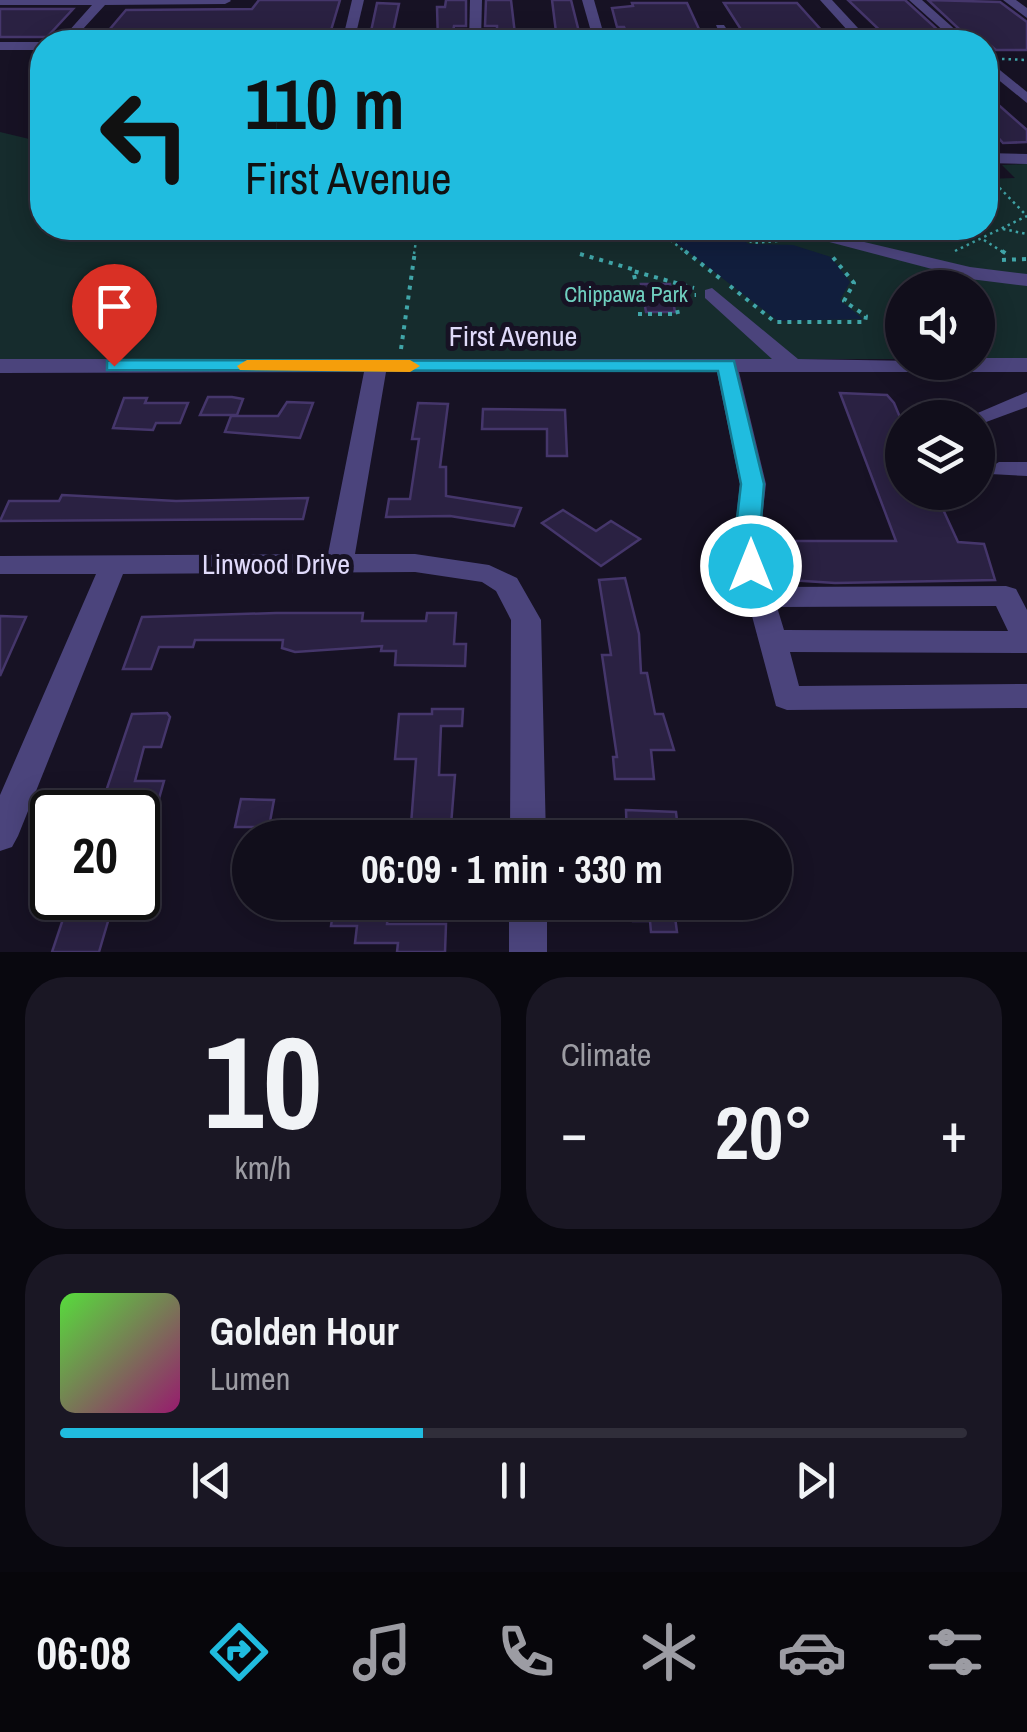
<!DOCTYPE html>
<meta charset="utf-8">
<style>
:root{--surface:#110e1b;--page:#1a1724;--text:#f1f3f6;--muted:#9c9ca3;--line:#302e3a;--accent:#20bcdf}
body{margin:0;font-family:"Archivo Narrow",sans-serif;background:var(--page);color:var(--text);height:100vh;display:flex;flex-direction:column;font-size:38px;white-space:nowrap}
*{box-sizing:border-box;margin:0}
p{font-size:32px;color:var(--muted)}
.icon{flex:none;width:55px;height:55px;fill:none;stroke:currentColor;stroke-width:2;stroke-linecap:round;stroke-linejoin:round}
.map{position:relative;height:952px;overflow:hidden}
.drawer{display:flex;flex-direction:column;gap:25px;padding:25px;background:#09080f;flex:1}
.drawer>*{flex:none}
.top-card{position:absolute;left:30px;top:30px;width:968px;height:210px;border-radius:40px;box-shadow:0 5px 25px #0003,0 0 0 2px var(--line);background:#20bcdf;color:#111;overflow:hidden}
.fabs{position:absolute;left:885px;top:270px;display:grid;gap:20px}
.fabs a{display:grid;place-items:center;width:110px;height:110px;border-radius:50%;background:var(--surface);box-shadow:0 5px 25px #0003,0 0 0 2px var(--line);font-size:50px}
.speed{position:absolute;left:30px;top:790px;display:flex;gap:20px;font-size:50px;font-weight:700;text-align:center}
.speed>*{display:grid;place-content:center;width:130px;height:130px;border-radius:50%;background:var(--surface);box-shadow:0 5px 25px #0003,0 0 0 2px var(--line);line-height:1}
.speed .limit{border:5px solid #111;border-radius:15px;background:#fff;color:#111}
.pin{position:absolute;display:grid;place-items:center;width:85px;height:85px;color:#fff;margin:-102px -42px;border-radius:50% 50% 50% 0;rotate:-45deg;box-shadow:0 0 10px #0007}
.pin .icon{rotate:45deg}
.me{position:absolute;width:110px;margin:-55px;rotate:0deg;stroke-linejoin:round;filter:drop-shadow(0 0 8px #0008)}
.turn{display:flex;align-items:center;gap:35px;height:210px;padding:0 50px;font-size:45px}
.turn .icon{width:130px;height:130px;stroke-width:2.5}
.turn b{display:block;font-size:70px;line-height:85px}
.big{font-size:75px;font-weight:700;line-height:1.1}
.drawer .card{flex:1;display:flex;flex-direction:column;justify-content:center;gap:15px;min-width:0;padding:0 35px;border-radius:40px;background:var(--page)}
.drawer .dial{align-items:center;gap:0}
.dial b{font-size:130px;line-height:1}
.song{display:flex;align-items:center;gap:30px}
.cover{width:120px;height:120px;border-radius:15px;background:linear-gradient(135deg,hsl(110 70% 55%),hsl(320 70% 35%))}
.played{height:10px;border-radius:5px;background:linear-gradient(90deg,var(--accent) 40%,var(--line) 40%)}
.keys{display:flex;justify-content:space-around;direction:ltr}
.heat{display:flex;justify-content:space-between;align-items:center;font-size:55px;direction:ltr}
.drawer .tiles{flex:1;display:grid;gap:25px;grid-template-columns:1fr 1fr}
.card:last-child{grid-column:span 2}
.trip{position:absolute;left:232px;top:820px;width:560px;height:100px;border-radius:50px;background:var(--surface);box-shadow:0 5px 25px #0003,0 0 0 2px var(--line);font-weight:700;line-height:100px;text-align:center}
.menu{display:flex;height:160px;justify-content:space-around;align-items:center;background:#07060b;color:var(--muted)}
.menu .icon{width:70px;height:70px}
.menu .current{color:var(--accent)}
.menu b{font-size:45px;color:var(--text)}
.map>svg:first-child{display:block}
</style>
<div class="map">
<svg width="1027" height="952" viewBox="0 0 1027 952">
<rect width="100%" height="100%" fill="#171224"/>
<path fill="#162c2d" d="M0,132l42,10v86h943v-49l30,-1 -13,-13 25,-1v195h-49v-71h-76v71h-902z"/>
<path fill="#111e3d" d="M657,228h65l27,16 44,1 38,12 19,25 -10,18 23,19 -85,2z"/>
<g fill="#2a2142" stroke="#45366b" stroke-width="2.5">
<path d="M259,0h81l-11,37 -225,-1 22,-26 126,-1z"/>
<path d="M446,0h20v26h-12l-3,16h-13l-1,-35h8z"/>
<path d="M486,0h25l4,34h-18v-8h-12z"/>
<path d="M552,0h19l10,40h-24z"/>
<path d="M848,0h57l46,42h-59z"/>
<path d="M928,0l72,2 27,20v28h-31l-10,-8h-13z"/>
<path d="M377,3l22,1 -7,33 -22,-1z"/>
<path d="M632,3h55l17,37h-74l-6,-13h-7l-5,-19 21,-2z"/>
<path d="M724,3h73l35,39h-83z"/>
<path d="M0,9h73l-26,28h-47z"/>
<path d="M985,93l42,37v12l-24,1 -18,-20z"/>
<path d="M641,284h29l5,28h-29z"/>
<path d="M840,393l47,2 7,8 8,19v70h33l23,50 26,2 11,36 -160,3 -62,-4 -10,-38h133z"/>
<path d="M208,397h24l11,2 -6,16h-37z"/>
<path d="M124,398h23l-2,5h43l-8,20h-24l-3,7 -40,-2z"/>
<path d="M287,402l26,1 -13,35 -75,-6 6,-16h47z"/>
<path d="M418,403l30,1 -8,63h6v29l75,12 -7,18 -64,-10 -64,1 3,-18h21l9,-60h-7z"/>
<path d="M483,409l82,1 2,46h-20v-27h-65z"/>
<path d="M62,495l114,6 132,-3 -5,21 -303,2 9,-20h50z"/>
<path d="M563,510l33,21 15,-10 29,18 -39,27 -59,-43z"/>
<path d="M625,578l14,56 2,39h6l8,41h8l11,36h-23l3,29h-39l-2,-22h4l-15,-102h9l-12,-75z"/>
<path d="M276,613h87l-1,8h64l1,-8h29l-2,31h12l-1,22 -70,-1 1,-14h-15l1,-5 -87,6 -13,-4 1,-8h-88l-2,7h-34l-8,22h-28l19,-52z"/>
<path d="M0,616l26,1 -26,59z"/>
<path d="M432,709h31l-1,17h-21l-2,49h16l-5,63h-40l6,-79h-21l4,-45h33z"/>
<path d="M167,713l3,4 -9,30h-17l-9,34h29l-12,42 -14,1v-12h-39l33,-98z"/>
<path d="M241,799l33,1 -5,27h-34z"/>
<path d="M626,810l50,2 3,26h-52z"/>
<path d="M631,902h42l4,30h-26l-1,-11h-17z"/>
<path d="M334,906h55l-2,18h59l-1,28h-48l1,-9h-43l2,-17h-26z"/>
<path d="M64,916l45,2 -10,34h-47z"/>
</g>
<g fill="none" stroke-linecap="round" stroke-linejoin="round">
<g stroke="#40a5a8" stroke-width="2.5" stroke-dasharray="2.5 4" stroke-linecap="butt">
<path d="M1002,59l25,1"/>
<path d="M655,228l33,26"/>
<path d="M727,228l26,15 26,-2"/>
<path d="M1003,229l24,5"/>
<path d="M984,240l22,14"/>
<path d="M955,251l72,-35 -38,-39"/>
<path d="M414,254l4,-26"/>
</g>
<g stroke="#40a5a8" stroke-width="4" stroke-dasharray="4 6" stroke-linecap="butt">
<path d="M685,251l37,29"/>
<path d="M1002,251l8,5"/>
<path d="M580,254l52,15"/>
<path d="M1002,260l25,-1"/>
<path d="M635,279l-2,-8 61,17"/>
<path d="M730,286l45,36h90l1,-6 -22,-15 10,-18 -23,-28"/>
<path d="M638,314h40l-4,-19h22"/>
<path d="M401,349l14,-98"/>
</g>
<g fill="#4b447c" fill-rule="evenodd">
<path d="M0,0h230l1,1 -6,3 -120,1 -34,37h-12l33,-37h-92z"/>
<path d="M352,0h12l-10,42h-12z"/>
<path d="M470,0h12l-1,42h-12z"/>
<path d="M582,0h12l12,42h-12z"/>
<path d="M820,0h12l39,42h-13z"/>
<path d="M909,0h13l47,42h-13z"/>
<path d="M1003,0h13l11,8v10z"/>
<path d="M716,25h8l11,17h-12z"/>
<path d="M0,42h43l-1,8h-42z"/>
<path d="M985,58l42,34v11l-42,-34z"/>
<path d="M985,153l42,1v10l-42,-1z"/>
<path d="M776,228h29l165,39 57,7v12l-57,-7z"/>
<path d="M712,288l86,71 180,3v-4h49v14h-288l27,112 -7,61 12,42 235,-1 10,3 11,21v43l-237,-1 9,34 228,-2v24l-240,2 -11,-4 -43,-161 7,-61 -23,-112h-331l-31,182h60l74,11 28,13 24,42 5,218h-36l1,-218 -15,-29 -14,-9 -67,-10 -292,2 -105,262 -6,11 -12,4v-56l96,-221h-96v-18l328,-2 36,-182 -364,1v-14h772l-67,-61v-8zM996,606l12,25 -224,-1 -7,-23z"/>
<path d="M1027,392v15l-49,18v-7h-12z"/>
<path d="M999,462h28v14l-37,-2 -3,-5z"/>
<rect x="509" y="902" width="38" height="50"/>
</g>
</g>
<path fill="#20bcdf" stroke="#157a91" stroke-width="2.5" d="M114,360l620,1 30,123 -5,61 5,21 -13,8 -13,-8 -4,-21 7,-61 -23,-113 -611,-1v-9z"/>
<path fill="#f59e0b" d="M247,360h163l10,6 -10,6 -170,-2 -3,-4z"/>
<g text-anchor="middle" stroke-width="10" stroke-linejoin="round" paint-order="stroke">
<g font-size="22" fill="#70d0c0" stroke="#171224">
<text x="626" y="302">Chippawa Park</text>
</g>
<g font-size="28" fill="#e0dafa" stroke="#171224">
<text x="513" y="346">First Avenue</text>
<text x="276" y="574">Linwood Drive</text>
</g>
</g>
</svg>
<div class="fabs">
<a><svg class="icon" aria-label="sound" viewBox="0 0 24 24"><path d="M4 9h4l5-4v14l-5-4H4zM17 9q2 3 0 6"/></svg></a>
<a><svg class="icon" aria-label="layers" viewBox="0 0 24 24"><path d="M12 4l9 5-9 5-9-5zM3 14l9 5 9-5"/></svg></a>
</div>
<div class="speed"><div class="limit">20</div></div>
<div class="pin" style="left:114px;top:366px;background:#d93025"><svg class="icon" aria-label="arrive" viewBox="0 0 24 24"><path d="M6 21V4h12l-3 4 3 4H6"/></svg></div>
<svg class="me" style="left:751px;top:566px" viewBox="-20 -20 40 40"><circle r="17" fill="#20bcdf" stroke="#fff" stroke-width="3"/><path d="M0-11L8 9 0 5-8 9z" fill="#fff"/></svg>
<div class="trip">06:09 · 1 min · 330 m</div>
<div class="top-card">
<div class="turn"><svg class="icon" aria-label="left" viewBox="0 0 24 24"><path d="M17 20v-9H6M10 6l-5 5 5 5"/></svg><div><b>110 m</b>First Avenue</div></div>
</div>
</div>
<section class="drawer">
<div class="tiles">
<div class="card dial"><b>10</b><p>km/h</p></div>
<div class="card"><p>Climate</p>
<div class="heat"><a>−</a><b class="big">20°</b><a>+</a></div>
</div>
<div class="card">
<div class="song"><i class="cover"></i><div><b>Golden Hour</b><p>Lumen</p></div></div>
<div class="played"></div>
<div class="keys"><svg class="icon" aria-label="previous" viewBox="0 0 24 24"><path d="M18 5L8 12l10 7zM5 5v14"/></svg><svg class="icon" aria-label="pause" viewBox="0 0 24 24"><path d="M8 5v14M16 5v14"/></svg><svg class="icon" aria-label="next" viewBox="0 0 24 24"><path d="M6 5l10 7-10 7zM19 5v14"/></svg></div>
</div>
</div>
</section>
<nav class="menu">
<b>06:08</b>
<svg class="icon current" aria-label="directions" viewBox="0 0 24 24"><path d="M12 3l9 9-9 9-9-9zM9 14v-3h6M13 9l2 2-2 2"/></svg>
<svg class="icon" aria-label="music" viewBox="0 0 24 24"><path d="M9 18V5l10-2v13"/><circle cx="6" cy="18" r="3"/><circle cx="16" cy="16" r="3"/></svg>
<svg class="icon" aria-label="phone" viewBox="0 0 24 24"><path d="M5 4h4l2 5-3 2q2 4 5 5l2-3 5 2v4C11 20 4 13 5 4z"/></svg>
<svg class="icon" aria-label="climate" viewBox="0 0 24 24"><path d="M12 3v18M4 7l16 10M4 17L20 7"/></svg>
<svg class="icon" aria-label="car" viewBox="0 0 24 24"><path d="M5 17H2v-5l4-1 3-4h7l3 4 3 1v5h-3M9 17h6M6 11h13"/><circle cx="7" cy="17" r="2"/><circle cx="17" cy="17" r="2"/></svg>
<svg class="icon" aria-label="filters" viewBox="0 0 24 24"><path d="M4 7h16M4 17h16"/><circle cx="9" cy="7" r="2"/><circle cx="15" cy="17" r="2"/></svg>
</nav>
